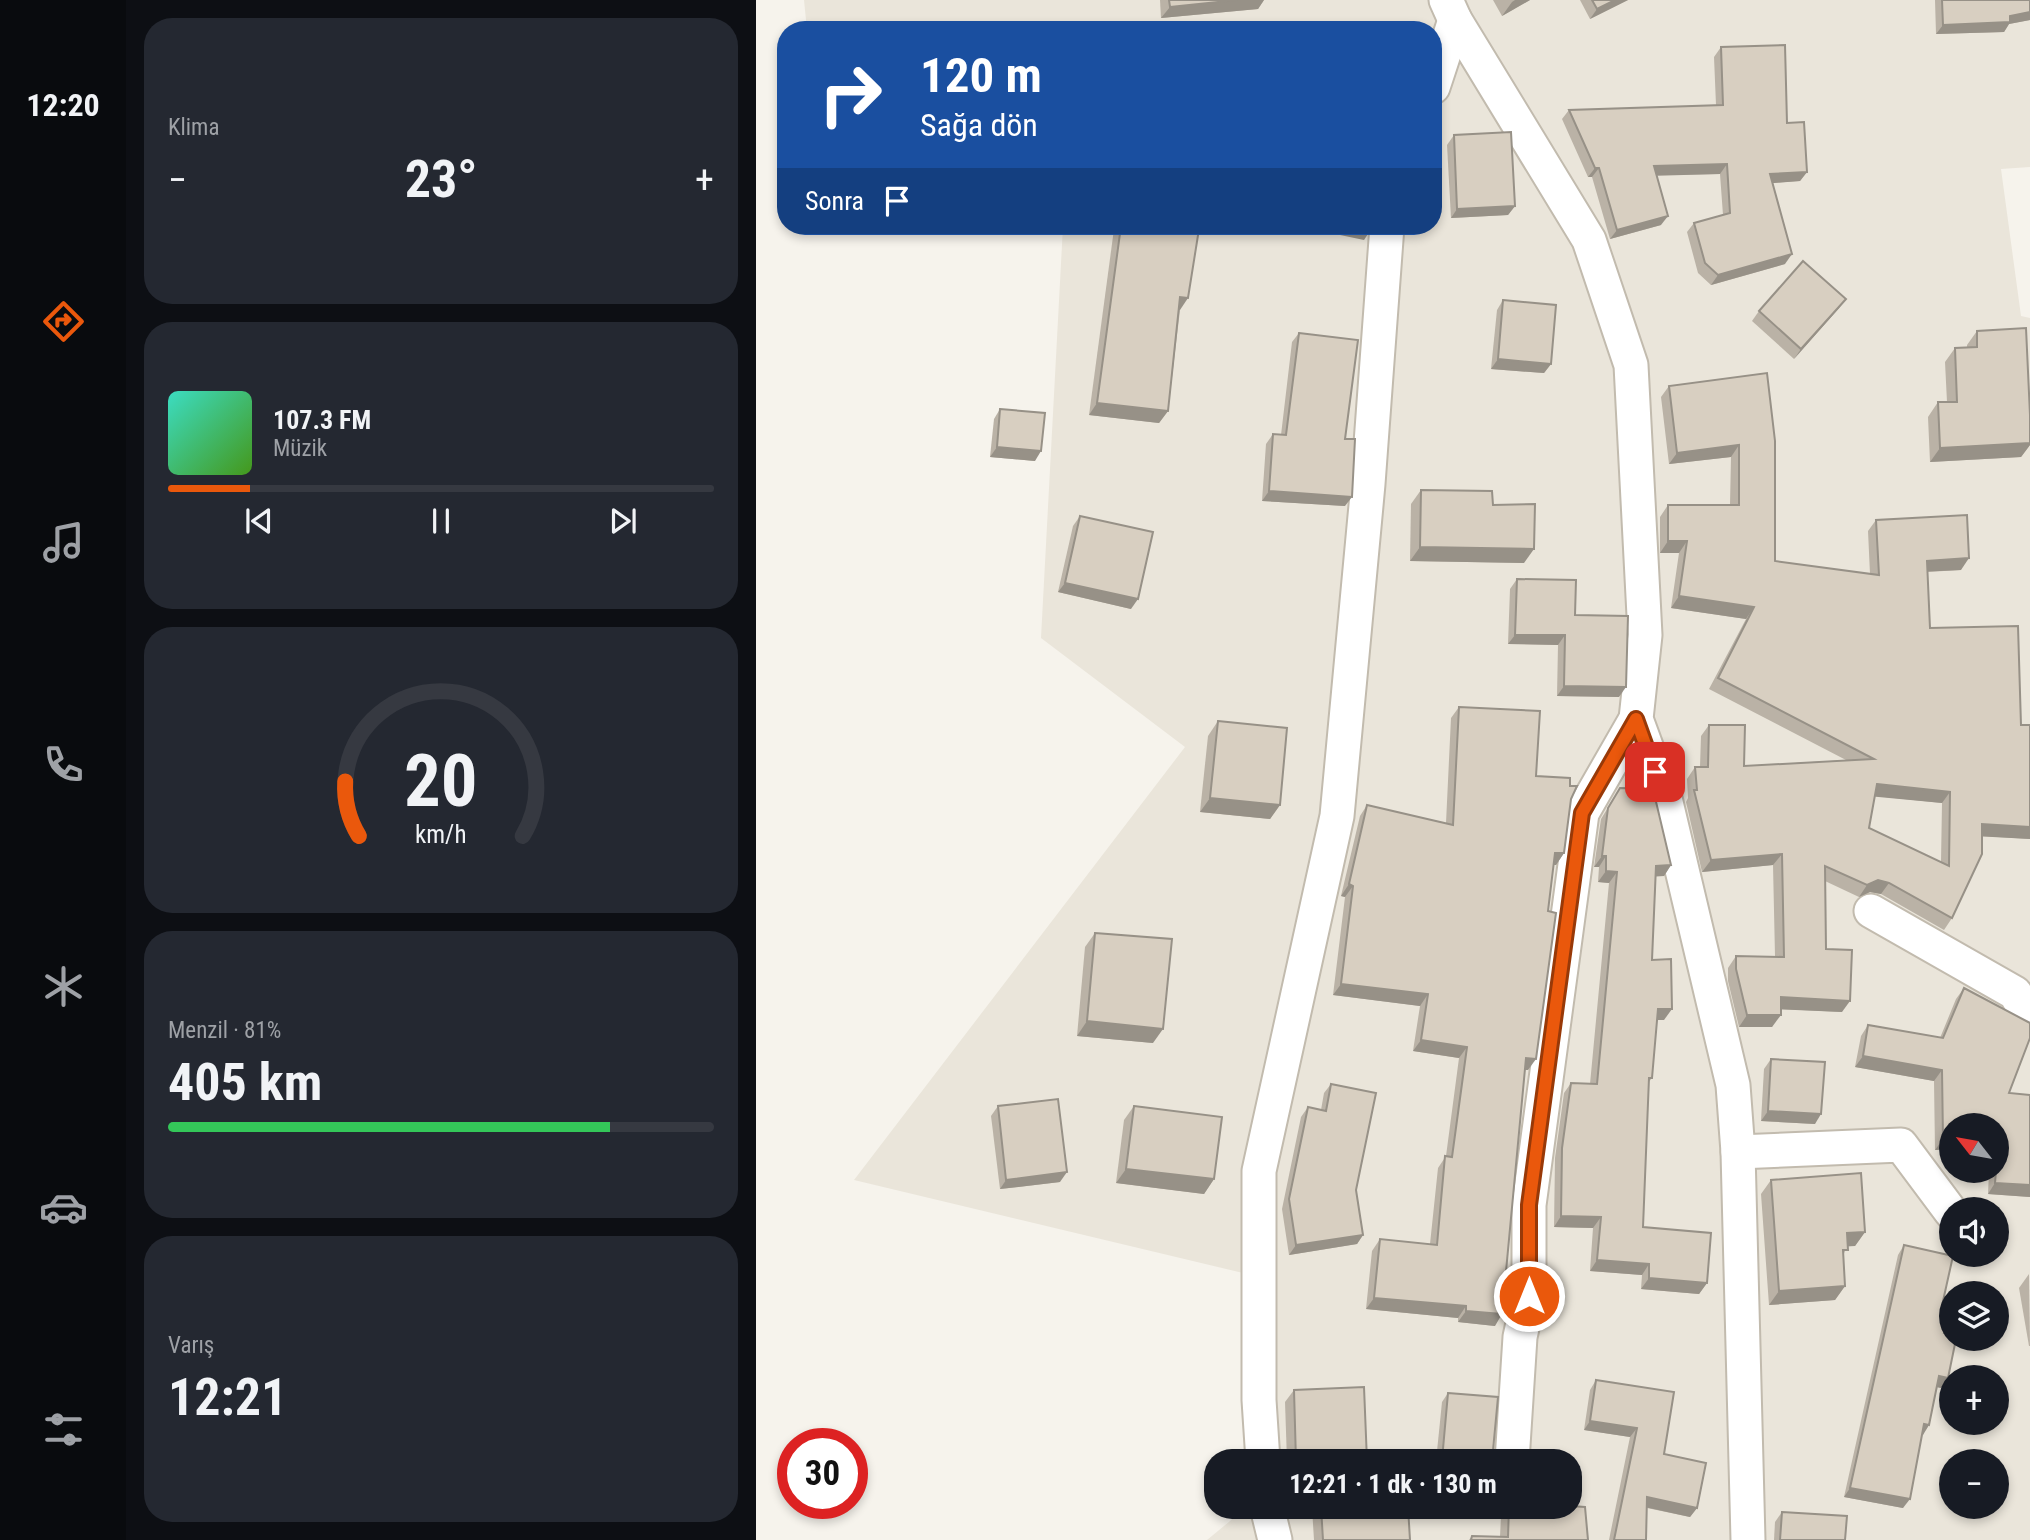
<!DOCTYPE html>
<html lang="tr">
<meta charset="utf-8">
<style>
:root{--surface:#171b24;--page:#242831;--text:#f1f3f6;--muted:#9ea1a6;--line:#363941;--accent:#ea580c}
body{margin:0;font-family:"Roboto Condensed",sans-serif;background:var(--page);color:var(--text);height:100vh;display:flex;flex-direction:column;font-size:26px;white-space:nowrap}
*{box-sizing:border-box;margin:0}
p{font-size:23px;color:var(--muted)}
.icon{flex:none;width:38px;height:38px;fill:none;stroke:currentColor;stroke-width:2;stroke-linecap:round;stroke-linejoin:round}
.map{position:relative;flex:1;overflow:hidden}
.drawer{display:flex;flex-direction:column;gap:18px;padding:18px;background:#0d0f14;width:630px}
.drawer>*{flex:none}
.top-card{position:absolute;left:21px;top:21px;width:665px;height:214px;border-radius:28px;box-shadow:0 4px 10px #0003;background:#1a4fa0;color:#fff;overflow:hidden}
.needle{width:46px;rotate:301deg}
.tools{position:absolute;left:1183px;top:1113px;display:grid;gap:14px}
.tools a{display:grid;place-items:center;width:70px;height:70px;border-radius:50%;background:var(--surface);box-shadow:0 4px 10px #0003;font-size:35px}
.speed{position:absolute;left:21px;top:1428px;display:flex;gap:14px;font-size:35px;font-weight:700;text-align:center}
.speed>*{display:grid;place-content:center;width:91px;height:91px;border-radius:50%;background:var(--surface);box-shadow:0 4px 10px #0003;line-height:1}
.speed .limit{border:10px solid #d22;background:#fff;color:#111}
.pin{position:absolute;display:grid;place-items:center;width:60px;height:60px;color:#fff;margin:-30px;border-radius:14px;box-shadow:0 4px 10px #0006}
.me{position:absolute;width:77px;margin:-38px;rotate:0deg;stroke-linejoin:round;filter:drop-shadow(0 0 5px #0008)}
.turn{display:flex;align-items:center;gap:24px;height:147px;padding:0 28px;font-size:32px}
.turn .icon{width:91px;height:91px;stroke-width:2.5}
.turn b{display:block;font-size:49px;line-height:60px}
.then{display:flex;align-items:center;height:66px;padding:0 28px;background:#0003;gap:14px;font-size:26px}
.big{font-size:52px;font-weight:700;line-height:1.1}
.drawer .card{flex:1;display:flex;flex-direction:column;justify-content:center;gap:10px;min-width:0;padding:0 24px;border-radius:28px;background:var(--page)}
.drawer .dial{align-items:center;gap:0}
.dial svg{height:182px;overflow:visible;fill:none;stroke:var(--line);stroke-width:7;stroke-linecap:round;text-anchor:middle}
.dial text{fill:var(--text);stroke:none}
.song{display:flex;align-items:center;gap:21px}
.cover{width:84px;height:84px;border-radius:10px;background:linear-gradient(135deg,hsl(170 70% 55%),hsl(100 70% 35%))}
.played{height:7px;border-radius:4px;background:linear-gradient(90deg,var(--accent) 15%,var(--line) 15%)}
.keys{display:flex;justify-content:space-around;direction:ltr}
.heat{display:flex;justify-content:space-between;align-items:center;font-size:38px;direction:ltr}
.charge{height:10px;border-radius:5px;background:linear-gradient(90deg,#34c759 81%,var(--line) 0)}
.trip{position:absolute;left:448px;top:1449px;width:378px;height:70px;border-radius:28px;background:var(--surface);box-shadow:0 4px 10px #0003;font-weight:700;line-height:70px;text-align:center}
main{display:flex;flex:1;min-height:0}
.menu{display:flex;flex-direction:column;width:126px;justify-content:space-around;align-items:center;background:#090b0e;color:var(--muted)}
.menu .icon{width:49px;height:49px}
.menu .on{color:var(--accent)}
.menu b{font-size:32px;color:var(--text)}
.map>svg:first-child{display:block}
</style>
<main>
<nav class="menu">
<b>12:20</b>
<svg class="icon on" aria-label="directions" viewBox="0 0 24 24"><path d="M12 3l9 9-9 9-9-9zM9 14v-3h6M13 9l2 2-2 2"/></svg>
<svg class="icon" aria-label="music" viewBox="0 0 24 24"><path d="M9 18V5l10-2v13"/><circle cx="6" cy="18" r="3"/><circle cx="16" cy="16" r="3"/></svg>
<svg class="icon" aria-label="phone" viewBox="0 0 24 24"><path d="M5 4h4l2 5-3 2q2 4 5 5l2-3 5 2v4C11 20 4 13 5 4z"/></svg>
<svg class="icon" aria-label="climate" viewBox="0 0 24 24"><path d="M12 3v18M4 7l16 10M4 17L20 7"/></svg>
<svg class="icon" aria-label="car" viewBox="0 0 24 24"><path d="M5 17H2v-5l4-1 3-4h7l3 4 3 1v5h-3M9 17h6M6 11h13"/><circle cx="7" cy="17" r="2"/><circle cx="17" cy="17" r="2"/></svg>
<svg class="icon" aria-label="filters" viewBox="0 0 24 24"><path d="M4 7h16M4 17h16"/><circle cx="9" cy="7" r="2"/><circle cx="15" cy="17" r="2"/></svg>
</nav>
<section class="drawer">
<div class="card"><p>Klima</p>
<div class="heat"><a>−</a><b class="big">23°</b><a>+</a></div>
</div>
<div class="card">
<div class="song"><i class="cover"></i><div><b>107.3 FM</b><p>Müzik</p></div></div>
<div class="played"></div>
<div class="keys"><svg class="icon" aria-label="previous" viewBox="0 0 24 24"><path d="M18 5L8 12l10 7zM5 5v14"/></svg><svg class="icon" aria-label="pause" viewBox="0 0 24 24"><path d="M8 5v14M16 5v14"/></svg><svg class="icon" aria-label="next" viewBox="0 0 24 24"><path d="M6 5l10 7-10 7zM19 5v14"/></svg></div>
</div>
<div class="card dial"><svg viewBox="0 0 100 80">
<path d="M14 69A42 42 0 1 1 86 69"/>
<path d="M14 69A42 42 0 0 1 8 45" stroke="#ea580c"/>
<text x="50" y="56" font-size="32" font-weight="700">20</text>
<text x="50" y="72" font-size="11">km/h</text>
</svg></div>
<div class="card"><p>Menzil · 81%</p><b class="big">405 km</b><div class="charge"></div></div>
<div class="card"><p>Varış</p><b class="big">12:21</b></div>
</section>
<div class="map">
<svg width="1274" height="1540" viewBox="0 0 1274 1540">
<rect width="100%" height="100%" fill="#f6f3ec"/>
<path fill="#eae5da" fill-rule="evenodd" d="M48,0h1226v167l-29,2 20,147 9,2v1222h-823l40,-33h323v-46h-318l-9,-188 -389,-93 331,-433 -144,-109 22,-412h370v-196h-626zM1195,1125h46v46h-46zM1195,1209h46v46h-46zM1195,1293h46v46h-46zM1195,1377h46v46h-46zM1195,1461h46v46h-46z"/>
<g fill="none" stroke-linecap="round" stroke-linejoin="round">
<defs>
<g id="street">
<path d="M690,0l9,20 134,220 42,125 14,270 -9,84 29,79 68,287 5,67 10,388"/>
<path d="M677,87l22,-67"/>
<path d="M1115,911l144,82 15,25"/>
<path d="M982,1152l163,-7 50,67"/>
<path d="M507,1461l-4,-61v-229l78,-355 31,-332 19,-258"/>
<path d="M756,1461l8,-124 9,-41v-91l53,-392 54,-94"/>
<path d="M511,1507l8,33"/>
</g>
</defs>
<use href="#street" stroke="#c2bbae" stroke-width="37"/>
<use href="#street" stroke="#fff" stroke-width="33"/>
</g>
<g fill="#bab2a6" fill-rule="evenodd">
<path d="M404,0h104l-6,9 -97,9z"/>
<path d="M737,0h37l-28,16z"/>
<path d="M824,0h48l-38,19z"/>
<path d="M1179,0h95v20l-21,4 -5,8 -68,2z"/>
<path d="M965,47l66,76 20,49 -7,9 -28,2 13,81 -74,21 -13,-12 -11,-41 7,-9 29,-8 -3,-41 -63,1 4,50 -51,14 -18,-62h-4l-26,-58 7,-9 147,-5 -2,-48z"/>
<path d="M698,135l61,71 -7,9 -57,3 -4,-73z"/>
<path d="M361,226h59l4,84 -12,101 -9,12 -70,-8 25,-186z"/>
<path d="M747,300l48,64 -7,9 -53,-4 6,-59z"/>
<path d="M1083,308l-45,51 -42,-38 7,-10z"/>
<path d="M1221,331l53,84v30l-9,12 -91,5 -2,-45 10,-15h9l-2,-40 10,-14 12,-1v-2z"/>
<path d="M543,333l46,173 -83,-5 4,-57 7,-10 8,1 11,-93z"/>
<path d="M1011,373l8,188 95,13 -2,-43 8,-11 85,50 -34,2 3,56 91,97h9v114l-48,-3 -30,82 -8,12 -63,-36 -11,-2 -11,5 -34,-16 1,68 16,63 -61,-3 -9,18h-33l-11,-46v-13l8,-12h39l-2,-91 -71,7 -16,-70 2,-4 -1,-19 8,-12h5l1,-31 8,-11 35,41 102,-6 -137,-71 37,-70 -75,-11 8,-55h-19v-36l8,-12h62l1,-48 -62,7 -8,-67 8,-11zM1119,796l67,7 -1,59 -72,-34z"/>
<path d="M244,409l35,52 -45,-4 4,-38z"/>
<path d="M665,490l72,15 31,58 -114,-2 1,-57z"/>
<path d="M324,516l51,93 -73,-17 15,-66z"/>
<path d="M761,579l58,36 44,82 -62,-1 1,-51 -50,-1 2,-55z"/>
<path d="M703,707l77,69 34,10 1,13 -7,54 -8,12h-3l-25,205h-3l-30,256 -37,-4v-4l-92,-9 6,-58 8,-12 50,5 8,-76 8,-12 13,-98 -46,-7 7,-45 -87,-11 12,-98 -4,-1 19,-80 7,-11 79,18 5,-105z"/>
<path d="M462,721l62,84 -10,14 -70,-7 8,-76z"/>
<path d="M864,788l51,77 -7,11h-8l-4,84 12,60h-7l-5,58 -4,5 -5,144 64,56 -8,11 -58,-5 1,-14 -52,-4 3,-43 -39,-1 1,-69 9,-65 7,-10 19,1 19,-201 -11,-1 1,-15h-5l7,-48z"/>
<path d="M339,933l58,110 -76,-7 8,-89z"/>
<path d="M1208,988l45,105 21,104 -42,-3 1,-23h8v-46l-46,24 -16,1 -1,-69 -79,-14 6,-31 7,-11 72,13 16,-39z"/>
<path d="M1015,1059l44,65 -54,-3 3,-52z"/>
<path d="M575,1084l25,106 7,45 -6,9 -68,11 -7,-46 19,-92 7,-10 13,3 3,-17z"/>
<path d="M242,1106l62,76 -60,7 -9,-73z"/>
<path d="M378,1106l80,73 -10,15 -88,-11 8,-63z"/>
<path d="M1015,1180l94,52 -10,14h-8l-4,10 2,30 -10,14 -66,5 -8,-111z"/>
<path d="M1148,1245l39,56 1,32 -3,55 -4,-1 -8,38 -7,10 -19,73 -59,-11 54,-242z"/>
<path d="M1273,1274l1,72h-1l-10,-58z"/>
<path d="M840,1380l68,74 33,54 -7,9 -43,-9 -1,32h-37l21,-103 -46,-7 6,-40z"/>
<path d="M538,1390l73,71h-80l-2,-59z"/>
<path d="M692,1393l44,68h-56l6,-59z"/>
<path d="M556,1507h96l2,33h-96z"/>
<path d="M752,1507h62l18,33h-119l3,-4 28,1 1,-21z"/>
<path d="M1026,1512l63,28h-71l1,-18z"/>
</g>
<g fill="#979187">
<path d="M481,0h27l-6,9 -97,9 9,-11z"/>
<path d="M759,0h15l-28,16 10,-14z"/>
<path d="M859,0h13l-38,19 7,-10z"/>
<path d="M1274,12v8l-21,4 -5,8 -68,2 7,-9 67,-9z"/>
<path d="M971,164l-7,10 -73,2 7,-10z"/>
<path d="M839,168h4l-7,9h-4z"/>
<path d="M1051,172l-7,9 -37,3 7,-10z"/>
<path d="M759,206l-7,9 -57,3 6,-9z"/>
<path d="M912,216l-7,9 -51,14 7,-9z"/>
<path d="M541,226h65l10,2 -8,12z"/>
<path d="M1036,254l-7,10 -74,21 7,-10z"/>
<path d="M424,297l8,1 -8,12 -8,-1z"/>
<path d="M1090,299l-7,9 -45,51 7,-10z"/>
<path d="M742,359l53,5 -7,9 -53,-4z"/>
<path d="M341,403l71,8 -9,12 -70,-8z"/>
<path d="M1274,443v2l-9,12 -91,5 10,-14z"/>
<path d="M983,445l-8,12 -62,7 8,-11z"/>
<path d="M241,447l44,4 -6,10 -45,-4z"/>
<path d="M513,491l83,6 -7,9 -83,-5z"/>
<path d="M912,541h19l-8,12h-19z"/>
<path d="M664,547l114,2 -10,14 -114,-2z"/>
<path d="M1213,558l-8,12 -43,2 9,-11z"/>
<path d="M309,583l73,16 -7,10 -73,-17z"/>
<path d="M923,596l75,11 -8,12 -75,-11z"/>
<path d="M759,635h50l-7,10 -50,-1z"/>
<path d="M808,686l62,1 -7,10 -62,-1z"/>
<path d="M1121,784l73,8 -8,11 -74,-7z"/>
<path d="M454,798l70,7 -10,14 -70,-7z"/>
<path d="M1226,824l48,3v12l-56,-3z"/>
<path d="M799,853h9l-8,12 -9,-1z"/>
<path d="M1026,854l-9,11 -71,7 9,-12z"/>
<path d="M846,856h4l-7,11h-5z"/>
<path d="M915,865l-7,11 -16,1 8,-11z"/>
<path d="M850,871l11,1 -8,11 -11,-1z"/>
<path d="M1122,880l11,3 -8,11 -11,-2 -11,5 8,-12z"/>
<path d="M593,884l4,2 -8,11 -4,-1z"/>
<path d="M585,984l87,10 -8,12 -87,-11z"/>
<path d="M1025,997l69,4 -8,11 -69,-3z"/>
<path d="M902,1009h14l-8,11h-14z"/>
<path d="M991,1015h34l-9,12h-33z"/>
<path d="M331,1021l76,8 -10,14 -76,-7z"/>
<path d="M665,1040l46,7 -8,11 -46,-7z"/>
<path d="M1107,1056l79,14 -8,11 -79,-14z"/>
<path d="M770,1058l10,1 -8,11h-10z"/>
<path d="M1012,1111l53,3 -6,10 -54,-3z"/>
<path d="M1195,1138v11l-16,1 8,-11z"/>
<path d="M370,1169l88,10 -10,15 -88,-11z"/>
<path d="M311,1172l-7,10 -60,7 6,-9z"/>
<path d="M1239,1183l35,2v12l-42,-3z"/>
<path d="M805,1216l40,1 -8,11 -39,-1z"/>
<path d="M1109,1232l-10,14 -18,1 10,-14z"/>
<path d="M607,1235l-6,9 -68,11 7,-10z"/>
<path d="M841,1260l52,4 -7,11 -52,-4z"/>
<path d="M893,1278l58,5 -8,11 -58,-5z"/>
<path d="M1089,1286l-10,14 -66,5 10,-14z"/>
<path d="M618,1298l92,8 -8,12 -92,-9z"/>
<path d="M710,1311l36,3 -7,12 -37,-4z"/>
<path d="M1183,1376l9,2 -7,10 -9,-2z"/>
<path d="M834,1421l47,7 -7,9 -46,-7z"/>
<path d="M1168,1424l5,1 -6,10 -6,-1z"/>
<path d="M1094,1488l60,11 -7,9 -59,-11z"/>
<path d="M891,1497l50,11 -7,9 -50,-11z"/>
</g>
<g fill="#d8cfc1" stroke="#979187" stroke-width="2" fill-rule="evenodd">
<path d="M413,0h68l-67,7z"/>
<path d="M836,0h23l-18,9z"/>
<path d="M1186,0h88v12l-20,4v6l-67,3z"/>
<path d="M396,26l18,4h-19z"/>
<path d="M1029,45l2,78 17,-1 3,50 -37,2 22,80 -74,21 -13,-12 -11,-40 36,-10 -3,-49 -73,2 14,50 -51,14 -18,-62h-4l-26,-58 154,-5 -2,-58z"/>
<path d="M755,132l4,74 -58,3 -3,-74z"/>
<path d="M365,226h55l23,3 -11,69 -8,-1 -12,114 -71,-8z"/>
<path d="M1047,261l43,38 -45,50 -42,-38z"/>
<path d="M747,300l53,5 -5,59 -53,-5z"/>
<path d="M1270,328l4,87v28l-90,5 -2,-46h19l-2,-54 22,-1v-16z"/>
<path d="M543,333l59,7 -13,99h10l-3,58 -83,-6 4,-57 13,1z"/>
<path d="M1011,373l8,68v120l104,14 -3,-55 91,-5 2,43 -42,3 3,67 88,-2 3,99h9v102l-48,-3v30l-30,64 -63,-35 -11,-3 -11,5 -42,-19 1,83 26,1 -2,51 -69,-4v18h-34l-11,-46v-13l48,1 -2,-103 -71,6 -17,-70h3l-2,-23h13l1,-42h36l-1,41 130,-7 -156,-81 36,-71 -75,-11 8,-55h-19v-36h71v-60l-62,8 -8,-67zM1121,784l73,8 -1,74 -80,-38z"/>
<path d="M244,409l45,4 -4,38 -44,-4z"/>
<path d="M665,490l71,1 1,14 42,-1 -1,45 -114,-2z"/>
<path d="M324,516l73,16 -15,67 -73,-16z"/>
<path d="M761,579l59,1 -1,35 53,1 -2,71 -62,-1 1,-51h-50z"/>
<path d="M703,707l81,4 -4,65 34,2v8h7l-6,13 -7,54h-9l-7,58 8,2 -20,146 -10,-1 -24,256 -36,-3v-5l-92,-8 6,-59 57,6 8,-89 7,1 15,-110 -46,-7 7,-46 -87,-10 12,-98 -4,-2 18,-79 86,20z"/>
<path d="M462,721l69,7 -7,77 -70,-7z"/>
<path d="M864,788l33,1 18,76 -15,1 -4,94 19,-1 1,50h-14l-6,69h-3l-6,149 68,6 -4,50 -58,-5v-14l-52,-4 4,-43 -40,-1 1,-68 9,-65 26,1 20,-212 -11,-1v-15h-4l6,-48z"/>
<path d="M339,933l77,6 -9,90 -76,-8z"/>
<path d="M1208,988l66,35v15l-21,55 21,2v90l-35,-2 4,-48h-2v-10h-46v13l-8,1 -1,-69 -79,-14 5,-31 75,13z"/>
<path d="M1015,1059l54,3 -4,52 -53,-3z"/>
<path d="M575,1084l45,9 -20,97 7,45 -67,10 -7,-46 19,-92 18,4z"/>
<path d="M302,1099l9,73 -61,8 -8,-74z"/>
<path d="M378,1106l88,11 -8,62 -88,-10z"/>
<path d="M1105,1173l4,59 -18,1 1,17h-5l2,36 -66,5 -8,-111z"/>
<path d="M1148,1245l49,11 -10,45 8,2 -7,30 7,2v4h5l-8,39 -9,-2 -10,49 -5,-1 -14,75 -60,-11z"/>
<path d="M840,1380l78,12 -10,62 42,9 -9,45 -50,-11 -1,43h-32l23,-112 -47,-7z"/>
<path d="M608,1387l3,74h-71l-2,-71z"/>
<path d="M692,1393l50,4 -6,64h-30l-20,-1z"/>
<path d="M814,1506l15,1 3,33h-117l1,-4 36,1 1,-30z"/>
<path d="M565,1507h87l2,33h-87z"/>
<path d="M1026,1512l65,4 -2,24h-65z"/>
</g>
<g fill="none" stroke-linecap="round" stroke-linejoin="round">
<defs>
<path id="route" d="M773,1296v-91l53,-392 54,-94 19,53"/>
</defs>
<use href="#route" stroke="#983908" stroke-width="18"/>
<use href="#route" stroke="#ea580c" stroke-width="12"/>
</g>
</svg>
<div class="tools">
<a><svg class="needle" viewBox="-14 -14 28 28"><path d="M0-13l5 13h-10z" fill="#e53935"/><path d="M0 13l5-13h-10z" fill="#9ea1a6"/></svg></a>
<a><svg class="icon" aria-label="sound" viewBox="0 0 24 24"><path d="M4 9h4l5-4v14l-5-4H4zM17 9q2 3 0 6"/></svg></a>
<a><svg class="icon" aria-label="layers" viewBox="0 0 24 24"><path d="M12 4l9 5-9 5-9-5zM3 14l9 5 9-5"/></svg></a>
<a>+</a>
<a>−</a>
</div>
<div class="speed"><div class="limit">30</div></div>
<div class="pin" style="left:899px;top:772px;background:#d93025"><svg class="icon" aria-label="arrive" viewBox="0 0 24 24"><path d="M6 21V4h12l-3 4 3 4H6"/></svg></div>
<svg class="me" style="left:773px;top:1296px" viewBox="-20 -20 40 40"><circle r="17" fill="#ea580c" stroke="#fff" stroke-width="3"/><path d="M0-11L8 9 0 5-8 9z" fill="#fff"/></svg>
<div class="trip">12:21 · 1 dk · 130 m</div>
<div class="top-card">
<div class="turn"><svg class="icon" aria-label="right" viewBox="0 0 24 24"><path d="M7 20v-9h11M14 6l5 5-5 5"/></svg><div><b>120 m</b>Sağa dön</div></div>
<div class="then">Sonra<svg class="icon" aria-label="arrive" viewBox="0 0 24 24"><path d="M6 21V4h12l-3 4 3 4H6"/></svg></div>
</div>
</div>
</main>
